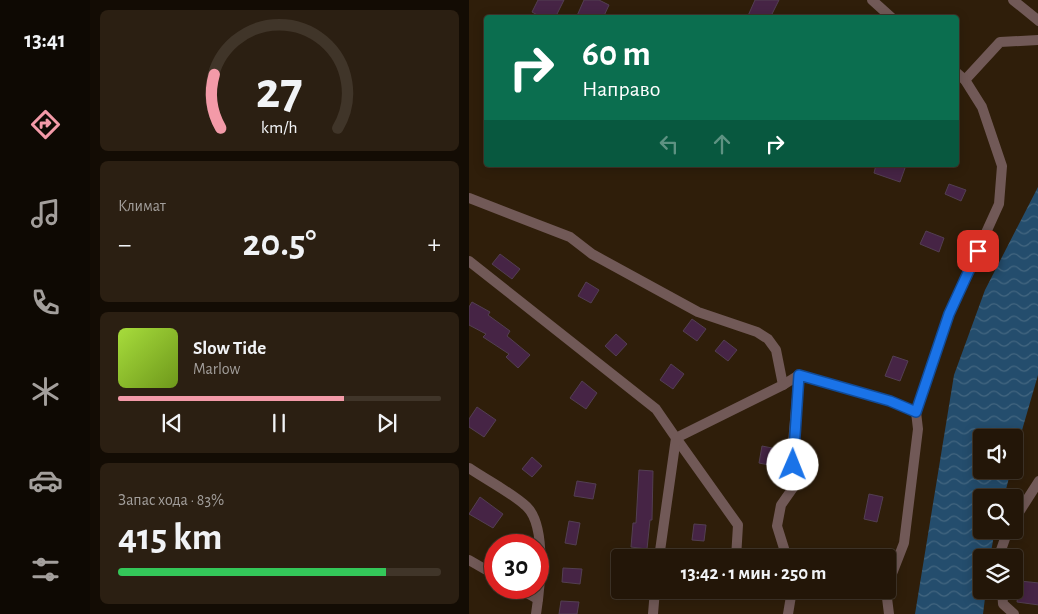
<!DOCTYPE html>
<html lang="ru">
<meta charset="utf-8">
<style>
:root{--surface:#231608;--page:#2b1f12;--text:#f1f3f6;--muted:#a39f9c;--line:#403529;--accent:#f39aa8}
body{margin:0;font-family:"Alegreya Sans",sans-serif;background:var(--page);color:var(--text);height:100vh;display:flex;flex-direction:column;font-size:19px;white-space:nowrap}
*{box-sizing:border-box;margin:0}
p{font-size:16px;color:var(--muted)}
.icon{flex:none;width:28px;height:28px;fill:none;stroke:currentColor;stroke-width:2;stroke-linecap:round;stroke-linejoin:round}
.map{position:relative;flex:1;overflow:hidden}
.details{display:flex;flex-direction:column;gap:10px;padding:10px;background:#130c04;width:379px}
.details>*{flex:none}
.top-card{position:absolute;left:15px;top:15px;width:475px;height:152px;border-radius:5px;box-shadow:0 2px 12px #0003,0 0 0 1px var(--line);background:#0b6e4f;color:#fff;overflow:hidden}
.fabs{position:absolute;left:504px;top:429px;display:grid;gap:10px}
.fabs a{display:grid;place-items:center;width:50px;height:50px;border-radius:5px;background:var(--surface);box-shadow:0 2px 12px #0003,0 0 0 1px var(--line);font-size:25px}
.speed{position:absolute;left:15px;top:534px;display:flex;gap:10px;font-size:25px;font-weight:700;text-align:center}
.speed>*{display:grid;place-content:center;width:65px;height:65px;border-radius:50%;background:var(--surface);box-shadow:0 2px 12px #0003,0 0 0 1px var(--line);line-height:1}
.speed .limit{border:8px solid #d22;background:#fff;color:#111}
.pin{position:absolute;display:grid;place-items:center;width:42px;height:42px;color:#fff;margin:-21px;border-radius:10px;box-shadow:0 2px 8px #0006}
.me{position:absolute;width:55px;margin:-28px;rotate:1deg;stroke-linejoin:round;filter:drop-shadow(0 0 4px #0008)}
.turn{display:flex;align-items:center;gap:18px;height:105px;padding:0 15px;font-size:22px}
.turn .icon{width:65px;height:65px;stroke-width:2.5}
.turn b{display:block;font-size:35px;line-height:42px}
.lanes{display:flex;align-items:center;height:48px;padding:0 15px;background:#0003;justify-content:center;gap:25px;direction:ltr}
.lanes .off{opacity:.35}
.big{font-size:38px;font-weight:700;line-height:1.1}
.details .card{flex:1;display:flex;flex-direction:column;justify-content:center;gap:8px;min-width:0;padding:0 18px;border-radius:8px;background:var(--page)}
.details .dial{align-items:center;gap:0}
.dial svg{height:130px;overflow:visible;fill:none;stroke:var(--line);stroke-width:7;stroke-linecap:round;text-anchor:middle}
.dial text{fill:var(--text);stroke:none}
.song{display:flex;align-items:center;gap:15px}
.cover{width:60px;height:60px;border-radius:8px;background:linear-gradient(135deg,hsl(80 70% 55%),hsl(80 70% 35%))}
.played{height:5px;border-radius:2px;background:linear-gradient(90deg,var(--accent) 70%,var(--line) 70%)}
.keys{display:flex;justify-content:space-around;direction:ltr}
.heat{display:flex;justify-content:space-between;align-items:center;font-size:28px;direction:ltr}
.charge{height:8px;border-radius:4px;background:linear-gradient(90deg,#34c759 83%,var(--line) 0)}
.trip{position:absolute;left:142px;top:549px;width:285px;height:50px;border-radius:5px;background:var(--surface);box-shadow:0 2px 12px #0003,0 0 0 1px var(--line);font-weight:700;line-height:50px;text-align:center}
main{display:flex;flex:1;min-height:0}
.menu{display:flex;flex-direction:column;width:90px;justify-content:space-around;align-items:center;background:#0e0903;color:var(--muted)}
.menu .icon{width:35px;height:35px}
.menu .on{color:var(--accent)}
.menu b{font-size:22px;color:var(--text)}
.map>svg:first-child{display:block}
</style>
<main>
<nav class="menu">
<b>13:41</b>
<svg class="icon on" aria-label="directions" viewBox="0 0 24 24"><path d="M12 3l9 9-9 9-9-9zM9 14v-3h6M13 9l2 2-2 2"/></svg>
<svg class="icon" aria-label="music" viewBox="0 0 24 24"><path d="M9 18V5l10-2v13"/><circle cx="6" cy="18" r="3"/><circle cx="16" cy="16" r="3"/></svg>
<svg class="icon" aria-label="phone" viewBox="0 0 24 24"><path d="M5 4h4l2 5-3 2q2 4 5 5l2-3 5 2v4C11 20 4 13 5 4z"/></svg>
<svg class="icon" aria-label="climate" viewBox="0 0 24 24"><path d="M12 3v18M4 7l16 10M4 17L20 7"/></svg>
<svg class="icon" aria-label="car" viewBox="0 0 24 24"><path d="M5 17H2v-5l4-1 3-4h7l3 4 3 1v5h-3M9 17h6M6 11h13"/><circle cx="7" cy="17" r="2"/><circle cx="17" cy="17" r="2"/></svg>
<svg class="icon" aria-label="filters" viewBox="0 0 24 24"><path d="M4 7h16M4 17h16"/><circle cx="9" cy="7" r="2"/><circle cx="15" cy="17" r="2"/></svg>
</nav>
<section class="details">
<div class="card dial"><svg viewBox="0 0 100 80">
<path d="M14 69A42 42 0 1 1 86 69"/>
<path d="M14 69A42 42 0 0 1 10 36" stroke="#f39aa8"/>
<text x="50" y="56" font-size="32" font-weight="700">27</text>
<text x="50" y="72" font-size="11">km/h</text>
</svg></div>
<div class="card"><p>Климат</p>
<div class="heat"><a>−</a><b class="big">20.5°</b><a>+</a></div>
</div>
<div class="card">
<div class="song"><i class="cover"></i><div><b>Slow Tide</b><p>Marlow</p></div></div>
<div class="played"></div>
<div class="keys"><svg class="icon" aria-label="previous" viewBox="0 0 24 24"><path d="M18 5L8 12l10 7zM5 5v14"/></svg><svg class="icon" aria-label="pause" viewBox="0 0 24 24"><path d="M8 5v14M16 5v14"/></svg><svg class="icon" aria-label="next" viewBox="0 0 24 24"><path d="M6 5l10 7-10 7zM19 5v14"/></svg></div>
</div>
<div class="card"><p>Запас хода · 83%</p><b class="big">415 km</b><div class="charge"></div></div>
</section>
<div class="map">
<svg width="570" height="614" viewBox="0 0 570 614">
<defs>
<pattern id="water-waves" width="16" height="10" patternUnits="userSpaceOnUse" patternTransform="scale(1.25)"><rect width="16" height="10" fill="#244d6d"/><path d="M0 5q4-4 8 0t8 0" fill="none" stroke="#436680"/></pattern>
</defs>
<rect width="100%" height="100%" fill="#2f1e0a"/>
<path fill="url(#water-waves)" d="M569,187v188l-24,83v-20h-33v32h30l-7,27 -23,1v32h14l-5,27 -9,1v32h5l-3,24h-68l39,-239 31,-85z"/>
<g fill="#462445" stroke="#533f52">
<path d="M69,0h26l-9,18h-12l-11,-6z"/>
<path d="M115,0h15l10,5 -6,13h-27z"/>
<path d="M286,0h24l-9,18h-23z"/>
<path d="M407,165h21l8,3 -5,14 -26,-9z"/>
<path d="M480,184l17,6 -5,11 -16,-7z"/>
<path d="M457,231l18,7 -5,14 -19,-8z"/>
<path d="M31,254l20,15 -8,10 -20,-15z"/>
<path d="M117,282l13,8 -8,13 -13,-7z"/>
<path d="M3,302l18,10 -2,3 22,16 -3,5 23,19 -12,13 -12,-11 3,-3 -26,-17 3,-3 -17,-9v-18z"/>
<path d="M223,319l14,10 -9,12 -14,-10z"/>
<path d="M147,334l11,10 -11,12 -11,-10z"/>
<path d="M255,340l13,10 -9,11 -13,-10z"/>
<path d="M424,356l15,5 -8,20 -15,-5z"/>
<path d="M202,364l13,10 -11,15 -13,-9z"/>
<path d="M113,381l15,12 -11,16 -16,-11z"/>
<path d="M8,407l19,13 -12,17 -15,-10v-8z"/>
<path d="M293,446l15,3 -3,17 -15,-3z"/>
<path d="M63,457l10,9 -10,11 -10,-8z"/>
<path d="M170,470l14,1 -1,49h-2l-3,29 -16,-2 2,-24h3z"/>
<path d="M108,481l19,3 -3,15 -19,-3z"/>
<path d="M400,494l14,3 -6,25 -13,-3z"/>
<path d="M11,497l23,17 -10,14 -24,-14z"/>
<path d="M100,521l11,2 -4,22 -11,-2z"/>
<path d="M225,524l12,1 -2,16 -12,-1z"/>
<path d="M94,568l19,1 -2,15 -18,-2z"/>
<path d="M551,581l19,2v22l-22,-3z"/>
<path d="M92,601l18,1 -2,12h-18z"/>
</g>
<g fill="none" stroke-linecap="round" stroke-linejoin="round">
<g stroke="#715957" stroke-width="10">
<path d="M403,0l20,18"/>
<path d="M544,0l26,21"/>
<path d="M496,80l35,-38 39,-2"/>
<path d="M0,198l101,39 22,17 106,58 59,20 11,7 8,11 7,35 -107,53 62,87 -2,33"/>
<path d="M0,261l187,148 20,29 -17,120"/>
<path d="M314,385l16,-10 91,26 26,11"/>
<path d="M0,468c19,13 42,24 58,39 20,20 13,81 9,107"/>
<path d="M545,520l25,-39"/>
<path d="M318,558l-10,-32 4,-21 14,-20 -3,-31 7,-79"/>
<path d="M532,558v-8l7,-20"/>
<path d="M0,560l26,15"/>
<path d="M419,584l16,-41 14,-114 -2,-17 33,-98 50,-110 3,-38 -20,-59 -17,-27 -8,-7"/>
<path d="M49,588l20,11"/>
<path d="M417,590l3,24"/>
<path d="M533,590l1,14 11,10"/>
<path d="M184,614l2,-24"/>
<path d="M319,614l4,-24"/>
</g>
</g>
<g fill="none" stroke-linecap="round" stroke-linejoin="round">
<defs>
<path id="route" d="M324,465l6,-90 91,26 26,11 33,-98 29,-63"/>
</defs>
<use href="#route" stroke="#114b97" stroke-width="12"/>
<use href="#route" stroke="#1a73e8" stroke-width="9"/>
</g>
</svg>
<div class="fabs">
<a><svg class="icon" aria-label="sound" viewBox="0 0 24 24"><path d="M4 9h4l5-4v14l-5-4H4zM17 9q2 3 0 6"/></svg></a>
<a><svg class="icon" aria-label="search" viewBox="0 0 24 24"><circle cx="10" cy="10" r="6"/><path d="M15 15l6 6"/></svg></a>
<a><svg class="icon" aria-label="layers" viewBox="0 0 24 24"><path d="M12 4l9 5-9 5-9-5zM3 14l9 5 9-5"/></svg></a>
</div>
<div class="speed"><div class="limit">30</div></div>
<div class="pin" style="left:509px;top:251px;background:#d93025"><svg class="icon" aria-label="arrive" viewBox="0 0 24 24"><path d="M6 21V4h12l-3 4 3 4H6"/></svg></div>
<svg class="me" style="left:324px;top:465px" viewBox="-20 -20 40 40"><circle r="19" fill="#fff"/><path d="M0-13L10 11 0 6-10 11z" fill="#1a73e8"/></svg>
<div class="trip">13:42 · 1 мин · 250 m</div>
<div class="top-card">
<div class="turn"><svg class="icon" aria-label="right" viewBox="0 0 24 24"><path d="M7 20v-9h11M14 6l5 5-5 5"/></svg><div><b>60 m</b>Направо</div></div>
<div class="lanes"><svg class="icon off" aria-label="left" viewBox="0 0 24 24"><path d="M17 20v-9H6M10 6l-5 5 5 5"/></svg><svg class="icon off" aria-label="ahead" viewBox="0 0 24 24"><path d="M12 20V5M6 11l6-6 6 6"/></svg><svg class="icon" aria-label="right" viewBox="0 0 24 24"><path d="M7 20v-9h11M14 6l5 5-5 5"/></svg></div>
</div>
</div>
</main>
